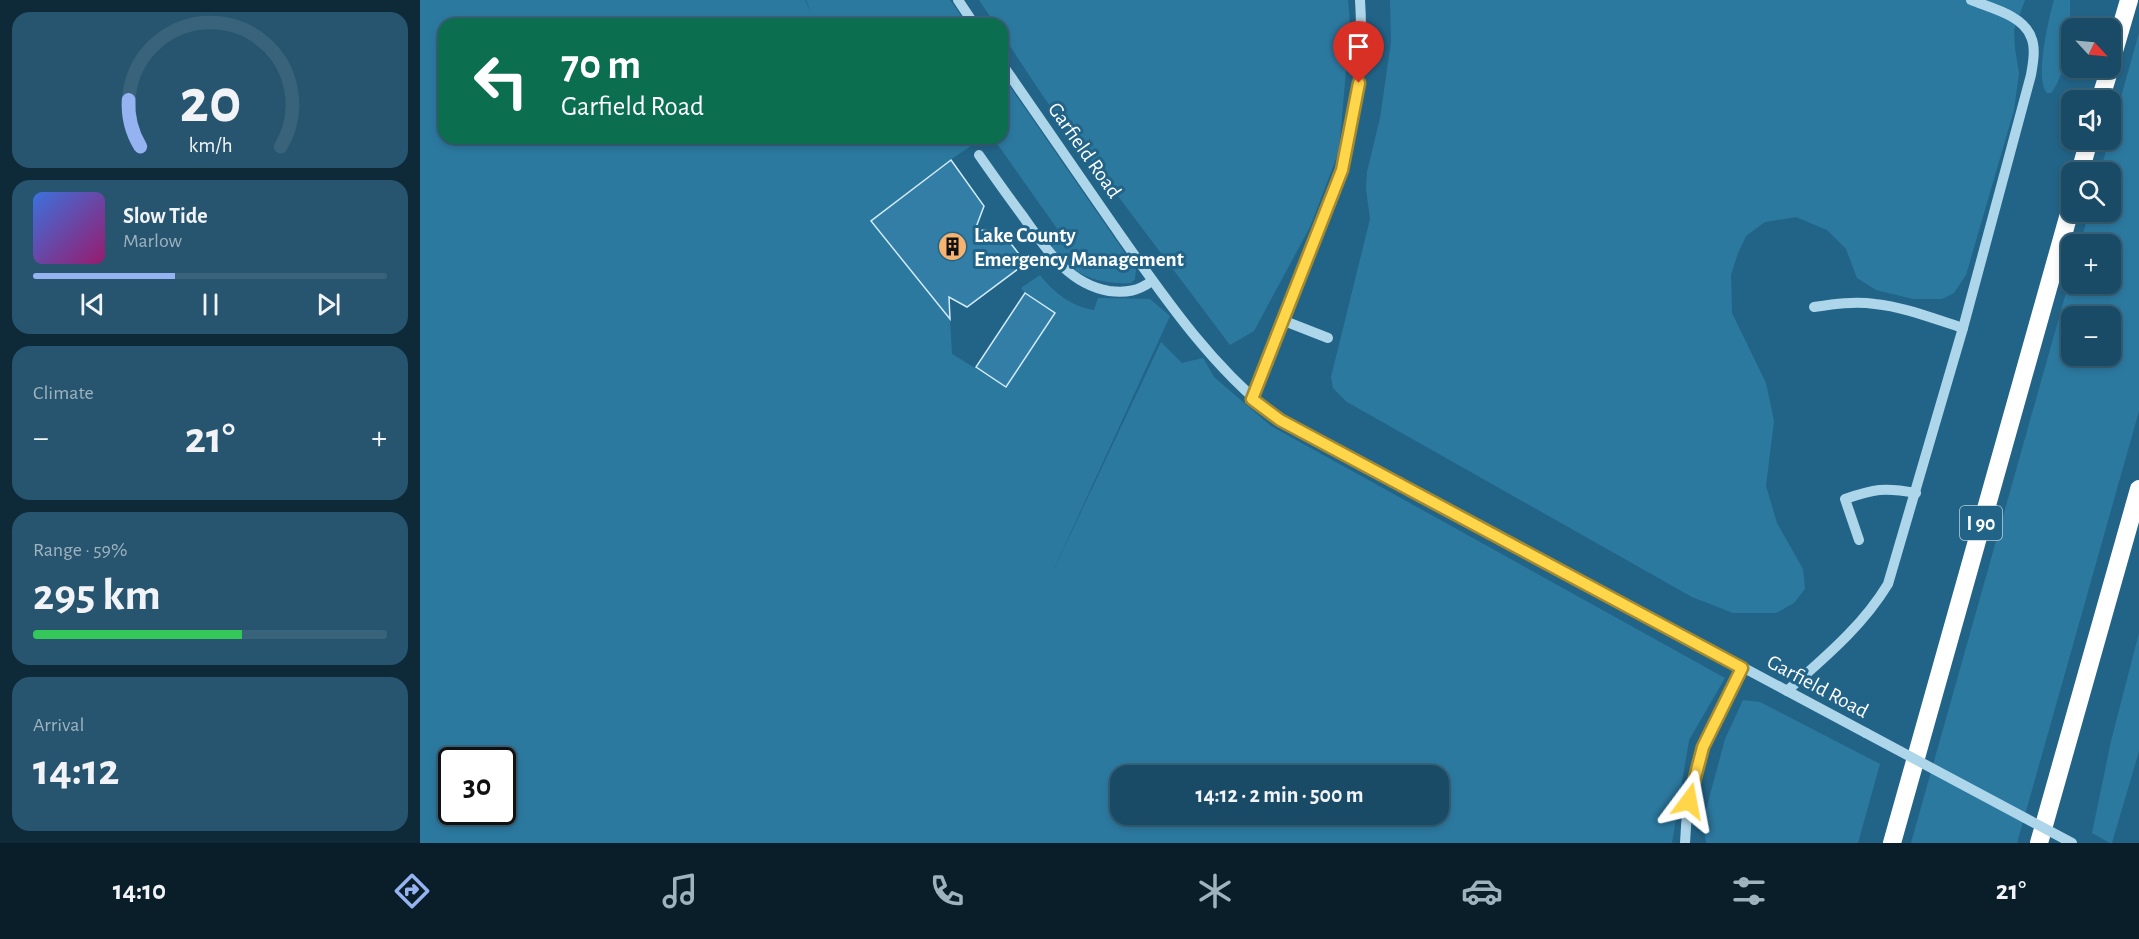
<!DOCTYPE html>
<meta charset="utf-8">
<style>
:root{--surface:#1a4b66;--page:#27556f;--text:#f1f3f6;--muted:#9fb3bf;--line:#38637a;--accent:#95b2f1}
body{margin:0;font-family:"Alegreya Sans",sans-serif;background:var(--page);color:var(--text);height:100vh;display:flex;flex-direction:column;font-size:22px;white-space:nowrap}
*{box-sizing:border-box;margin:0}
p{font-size:20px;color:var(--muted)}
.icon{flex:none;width:33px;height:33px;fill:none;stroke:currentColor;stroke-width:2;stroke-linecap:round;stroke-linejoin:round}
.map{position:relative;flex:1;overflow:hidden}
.sheet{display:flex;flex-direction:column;gap:12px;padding:12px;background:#0e2938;width:420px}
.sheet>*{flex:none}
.hud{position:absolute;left:18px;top:18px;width:570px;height:126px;border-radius:18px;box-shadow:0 3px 9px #0003,0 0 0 2px var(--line);background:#0b6e4f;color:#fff;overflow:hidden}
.needle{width:39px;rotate:116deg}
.tools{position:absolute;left:1641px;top:18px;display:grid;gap:12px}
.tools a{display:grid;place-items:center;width:60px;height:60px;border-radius:12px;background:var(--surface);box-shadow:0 3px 9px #0003,0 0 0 2px var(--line);font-size:30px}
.speed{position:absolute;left:18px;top:747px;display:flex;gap:12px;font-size:30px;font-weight:700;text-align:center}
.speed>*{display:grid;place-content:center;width:78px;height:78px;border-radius:50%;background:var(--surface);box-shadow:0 3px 9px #0003,0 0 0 2px var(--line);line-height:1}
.speed .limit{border:3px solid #111;border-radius:9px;background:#fff;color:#111}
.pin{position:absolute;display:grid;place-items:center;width:51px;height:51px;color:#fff;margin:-62px -26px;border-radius:50% 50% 50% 0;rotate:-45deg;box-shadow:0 0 6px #0007}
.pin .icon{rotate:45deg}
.me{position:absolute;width:66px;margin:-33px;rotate:13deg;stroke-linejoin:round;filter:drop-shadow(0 0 4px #0008)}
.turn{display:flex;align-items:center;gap:21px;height:126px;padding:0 24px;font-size:27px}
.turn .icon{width:78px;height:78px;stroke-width:2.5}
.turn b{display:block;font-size:42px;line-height:51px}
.big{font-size:45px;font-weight:600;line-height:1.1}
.sheet .card{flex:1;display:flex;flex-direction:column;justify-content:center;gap:9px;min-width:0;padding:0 21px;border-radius:18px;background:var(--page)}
.sheet .dial{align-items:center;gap:0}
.dial svg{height:156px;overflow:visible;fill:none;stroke:var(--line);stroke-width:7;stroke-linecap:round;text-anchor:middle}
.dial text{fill:var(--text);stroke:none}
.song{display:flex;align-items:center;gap:18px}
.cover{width:72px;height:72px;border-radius:9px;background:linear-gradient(135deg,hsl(220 70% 55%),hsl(320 70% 35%))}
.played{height:6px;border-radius:3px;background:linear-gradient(90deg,var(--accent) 40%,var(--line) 40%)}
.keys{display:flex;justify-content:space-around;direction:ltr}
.heat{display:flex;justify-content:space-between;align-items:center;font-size:33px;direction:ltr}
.charge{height:9px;border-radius:4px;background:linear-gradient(90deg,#34c759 59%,var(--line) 0)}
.trip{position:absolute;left:690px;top:765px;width:339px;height:60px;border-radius:18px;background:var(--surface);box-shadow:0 3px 9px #0003,0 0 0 2px var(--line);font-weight:600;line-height:60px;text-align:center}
.tabs{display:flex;height:96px;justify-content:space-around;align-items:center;background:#0a1e29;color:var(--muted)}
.tabs .icon{width:42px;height:42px}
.tabs .current{color:var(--accent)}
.tabs b{font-size:27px;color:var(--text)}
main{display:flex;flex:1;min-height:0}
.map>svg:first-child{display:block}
</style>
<main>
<section class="sheet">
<div class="card dial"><svg viewBox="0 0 100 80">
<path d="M14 69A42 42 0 1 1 86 69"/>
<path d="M14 69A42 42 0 0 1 8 45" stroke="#95b2f1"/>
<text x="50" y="56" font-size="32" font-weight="700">20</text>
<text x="50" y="72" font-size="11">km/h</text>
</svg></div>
<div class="card">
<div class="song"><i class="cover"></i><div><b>Slow Tide</b><p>Marlow</p></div></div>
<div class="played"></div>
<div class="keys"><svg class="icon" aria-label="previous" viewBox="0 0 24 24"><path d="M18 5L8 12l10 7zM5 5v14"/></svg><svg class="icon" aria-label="pause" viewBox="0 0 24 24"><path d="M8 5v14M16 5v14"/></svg><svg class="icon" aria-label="next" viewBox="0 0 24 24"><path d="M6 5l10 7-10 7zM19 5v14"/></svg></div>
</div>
<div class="card"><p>Climate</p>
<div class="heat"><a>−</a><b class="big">21°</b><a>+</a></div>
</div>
<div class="card"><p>Range · 59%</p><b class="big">295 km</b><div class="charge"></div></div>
<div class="card"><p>Arrival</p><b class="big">14:12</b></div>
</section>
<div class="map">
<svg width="1719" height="843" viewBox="0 0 1719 843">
<rect width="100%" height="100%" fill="#226488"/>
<g fill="#2c79a0" fill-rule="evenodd">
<path d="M0,0h385l6,13 -5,-13h144l17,24h-523v114h539l-33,22 -79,61 79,98 2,35 54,33 49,-74 -30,-20 -4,-5 19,-13c13,17 32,32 54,35l4,-12 52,1 20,17 -122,266 113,-240 21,21 21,-5 11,19 57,49 454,252 -36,62 -17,103h-1252zM32,760h50v52h-50zM700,776h318v38h-318z"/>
<path d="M559,0h369l2,24 -11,127 -29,76 -56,104 -24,14 -185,-246 -43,-65v-10h-7z"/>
<path d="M970,0h635l-11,30 1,19 4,24 -5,37 -48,165 -12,18 -12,6h-29l-37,-9 -19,-12 -11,-29 -19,-19 -31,-13 -31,5 -19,14 -8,17 -7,22 1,38 34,70 8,38 -8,65 11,37 26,46 2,20 -11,14 -18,10h-43l-41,-16 -345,-195 -14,-14 -2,-11 39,-158 -4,-30 1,-17 13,-54 11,-76z"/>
<path d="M1634,0h16c1,27 -2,72 -19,93h-4c-13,-13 2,-76 7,-93z"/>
<path d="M1719,33v378l-122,432h-106l160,-568 1,9h38v-40h-30l9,-32h21v-40h-10zM1652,316h38v40h-38z"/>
<path d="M582,75l134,194 -1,10 -4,4c-18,1 -40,-2 -56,-13 -8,-6 -16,-16 -24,-23l12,-10 -70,-99h9z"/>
<path d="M1719,633v118l-27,92h-2l-18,-10 19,-92z"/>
<path d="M1323,700l17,2 120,62 -22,79h-152l-3,-22 22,-82z"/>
</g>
<g fill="#327ea6" stroke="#d2ebf7" stroke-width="1.5">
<path d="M531,160l33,46 -9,24 26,1 25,32 -59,44 -18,-10 1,22 -79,-98z"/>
<path d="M605,293l30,20 -49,74 -30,-20z"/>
</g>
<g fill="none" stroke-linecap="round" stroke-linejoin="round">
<g stroke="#aed6ea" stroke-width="10">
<path d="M538,0l16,24"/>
<path d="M582,64c37,54 75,108 112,162 49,70 98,142 166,194l586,313"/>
<path d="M559,155c14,20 28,40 43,60 23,32 45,69 87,76 18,2 29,0 43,-10"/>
<path d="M1394,307c20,-3 41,-6 61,-3 30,3 59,15 88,24"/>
<path d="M862,320l46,18"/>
<path d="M832,399l90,-229c14,-56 22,-112 18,-170"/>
<path d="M1439,540l-14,-41c29,-10 39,-12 71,-6"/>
<path d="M1367,691c37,-33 75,-64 101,-107l75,-256 68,-253c2,-12 5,-27 0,-38 -8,-22 -41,-29 -60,-37"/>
<path d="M1265,843c2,-71 25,-115 57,-175"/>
</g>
<g stroke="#fff" stroke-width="18">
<path d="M1690,65l19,-65"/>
<path d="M1680,100l10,-32"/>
<path d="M1660,172l9,-32"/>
<path d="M1472,843l180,-640"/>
<path d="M1619,843l100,-354"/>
</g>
<path stroke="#aed6ea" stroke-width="10" d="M1446,733l206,110"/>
</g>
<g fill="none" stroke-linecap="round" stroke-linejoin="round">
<defs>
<path id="route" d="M939,83l-17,87 -90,229 28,21 462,248 -39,79 -14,54"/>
</defs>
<use href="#route" stroke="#a68a30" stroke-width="15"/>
<use href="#route" stroke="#ffd54a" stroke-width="10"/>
</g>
<defs>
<symbol id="building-disc" viewBox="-11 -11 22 22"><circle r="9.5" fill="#f6b370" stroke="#226488"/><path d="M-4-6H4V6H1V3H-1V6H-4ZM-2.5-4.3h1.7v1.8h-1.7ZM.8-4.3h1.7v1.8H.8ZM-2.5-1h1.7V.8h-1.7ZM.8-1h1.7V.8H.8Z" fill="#111"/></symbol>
</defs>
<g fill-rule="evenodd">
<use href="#building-disc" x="516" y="230" width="33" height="33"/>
</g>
<g text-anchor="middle" stroke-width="6" stroke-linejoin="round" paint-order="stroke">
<rect fill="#226488" stroke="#bdd0db" stroke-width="1.5" x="1540" y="506" width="42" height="34" rx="4.5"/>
<g font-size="20" font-weight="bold" fill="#fff">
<text x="1561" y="530">I 90</text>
</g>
<g font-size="21" fill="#fff" stroke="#226488">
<text transform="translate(665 150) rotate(55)" y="7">Garfield Road</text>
<text transform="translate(1398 686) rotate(28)" y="7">Garfield Road</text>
</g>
<g font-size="21" font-weight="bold" fill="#fff" stroke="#226488" text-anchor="start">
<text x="554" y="242">Lake County<tspan x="554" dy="24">Emergency Management</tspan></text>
</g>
</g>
</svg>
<div class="tools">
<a><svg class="needle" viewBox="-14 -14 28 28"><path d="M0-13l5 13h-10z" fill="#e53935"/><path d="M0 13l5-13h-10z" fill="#9fb3bf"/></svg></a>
<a><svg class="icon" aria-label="sound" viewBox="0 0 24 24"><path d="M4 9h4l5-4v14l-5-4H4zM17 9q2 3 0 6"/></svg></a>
<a><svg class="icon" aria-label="search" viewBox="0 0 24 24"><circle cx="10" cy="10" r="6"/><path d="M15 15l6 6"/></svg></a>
<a>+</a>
<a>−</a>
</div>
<div class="speed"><div class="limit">30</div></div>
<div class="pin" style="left:939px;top:83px;background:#d93025"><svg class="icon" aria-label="arrive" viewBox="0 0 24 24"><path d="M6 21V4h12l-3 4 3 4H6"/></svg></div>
<svg class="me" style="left:1269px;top:801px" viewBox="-20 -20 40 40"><path d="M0-17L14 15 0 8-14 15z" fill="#ffd54a" stroke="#fff" stroke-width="4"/></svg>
<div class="trip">14:12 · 2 min · 500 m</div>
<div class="hud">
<div class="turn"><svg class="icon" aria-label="left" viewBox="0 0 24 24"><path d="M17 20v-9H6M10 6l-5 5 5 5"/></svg><div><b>70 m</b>Garfield Road</div></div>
</div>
</div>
</main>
<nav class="tabs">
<b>14:10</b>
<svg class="icon current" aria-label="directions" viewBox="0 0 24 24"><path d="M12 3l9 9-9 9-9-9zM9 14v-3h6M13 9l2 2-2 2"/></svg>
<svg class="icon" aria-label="music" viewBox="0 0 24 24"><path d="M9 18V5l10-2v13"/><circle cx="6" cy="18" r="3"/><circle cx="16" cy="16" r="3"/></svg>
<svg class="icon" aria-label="phone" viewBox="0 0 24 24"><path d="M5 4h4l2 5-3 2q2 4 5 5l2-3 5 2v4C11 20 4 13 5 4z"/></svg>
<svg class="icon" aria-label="climate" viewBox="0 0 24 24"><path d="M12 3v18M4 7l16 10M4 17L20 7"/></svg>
<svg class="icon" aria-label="car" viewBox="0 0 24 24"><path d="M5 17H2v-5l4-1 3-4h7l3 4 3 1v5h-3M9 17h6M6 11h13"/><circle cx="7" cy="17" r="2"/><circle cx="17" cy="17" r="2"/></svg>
<svg class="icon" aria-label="filters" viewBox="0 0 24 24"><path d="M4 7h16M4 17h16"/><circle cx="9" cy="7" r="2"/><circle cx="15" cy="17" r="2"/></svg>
<b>21°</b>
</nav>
